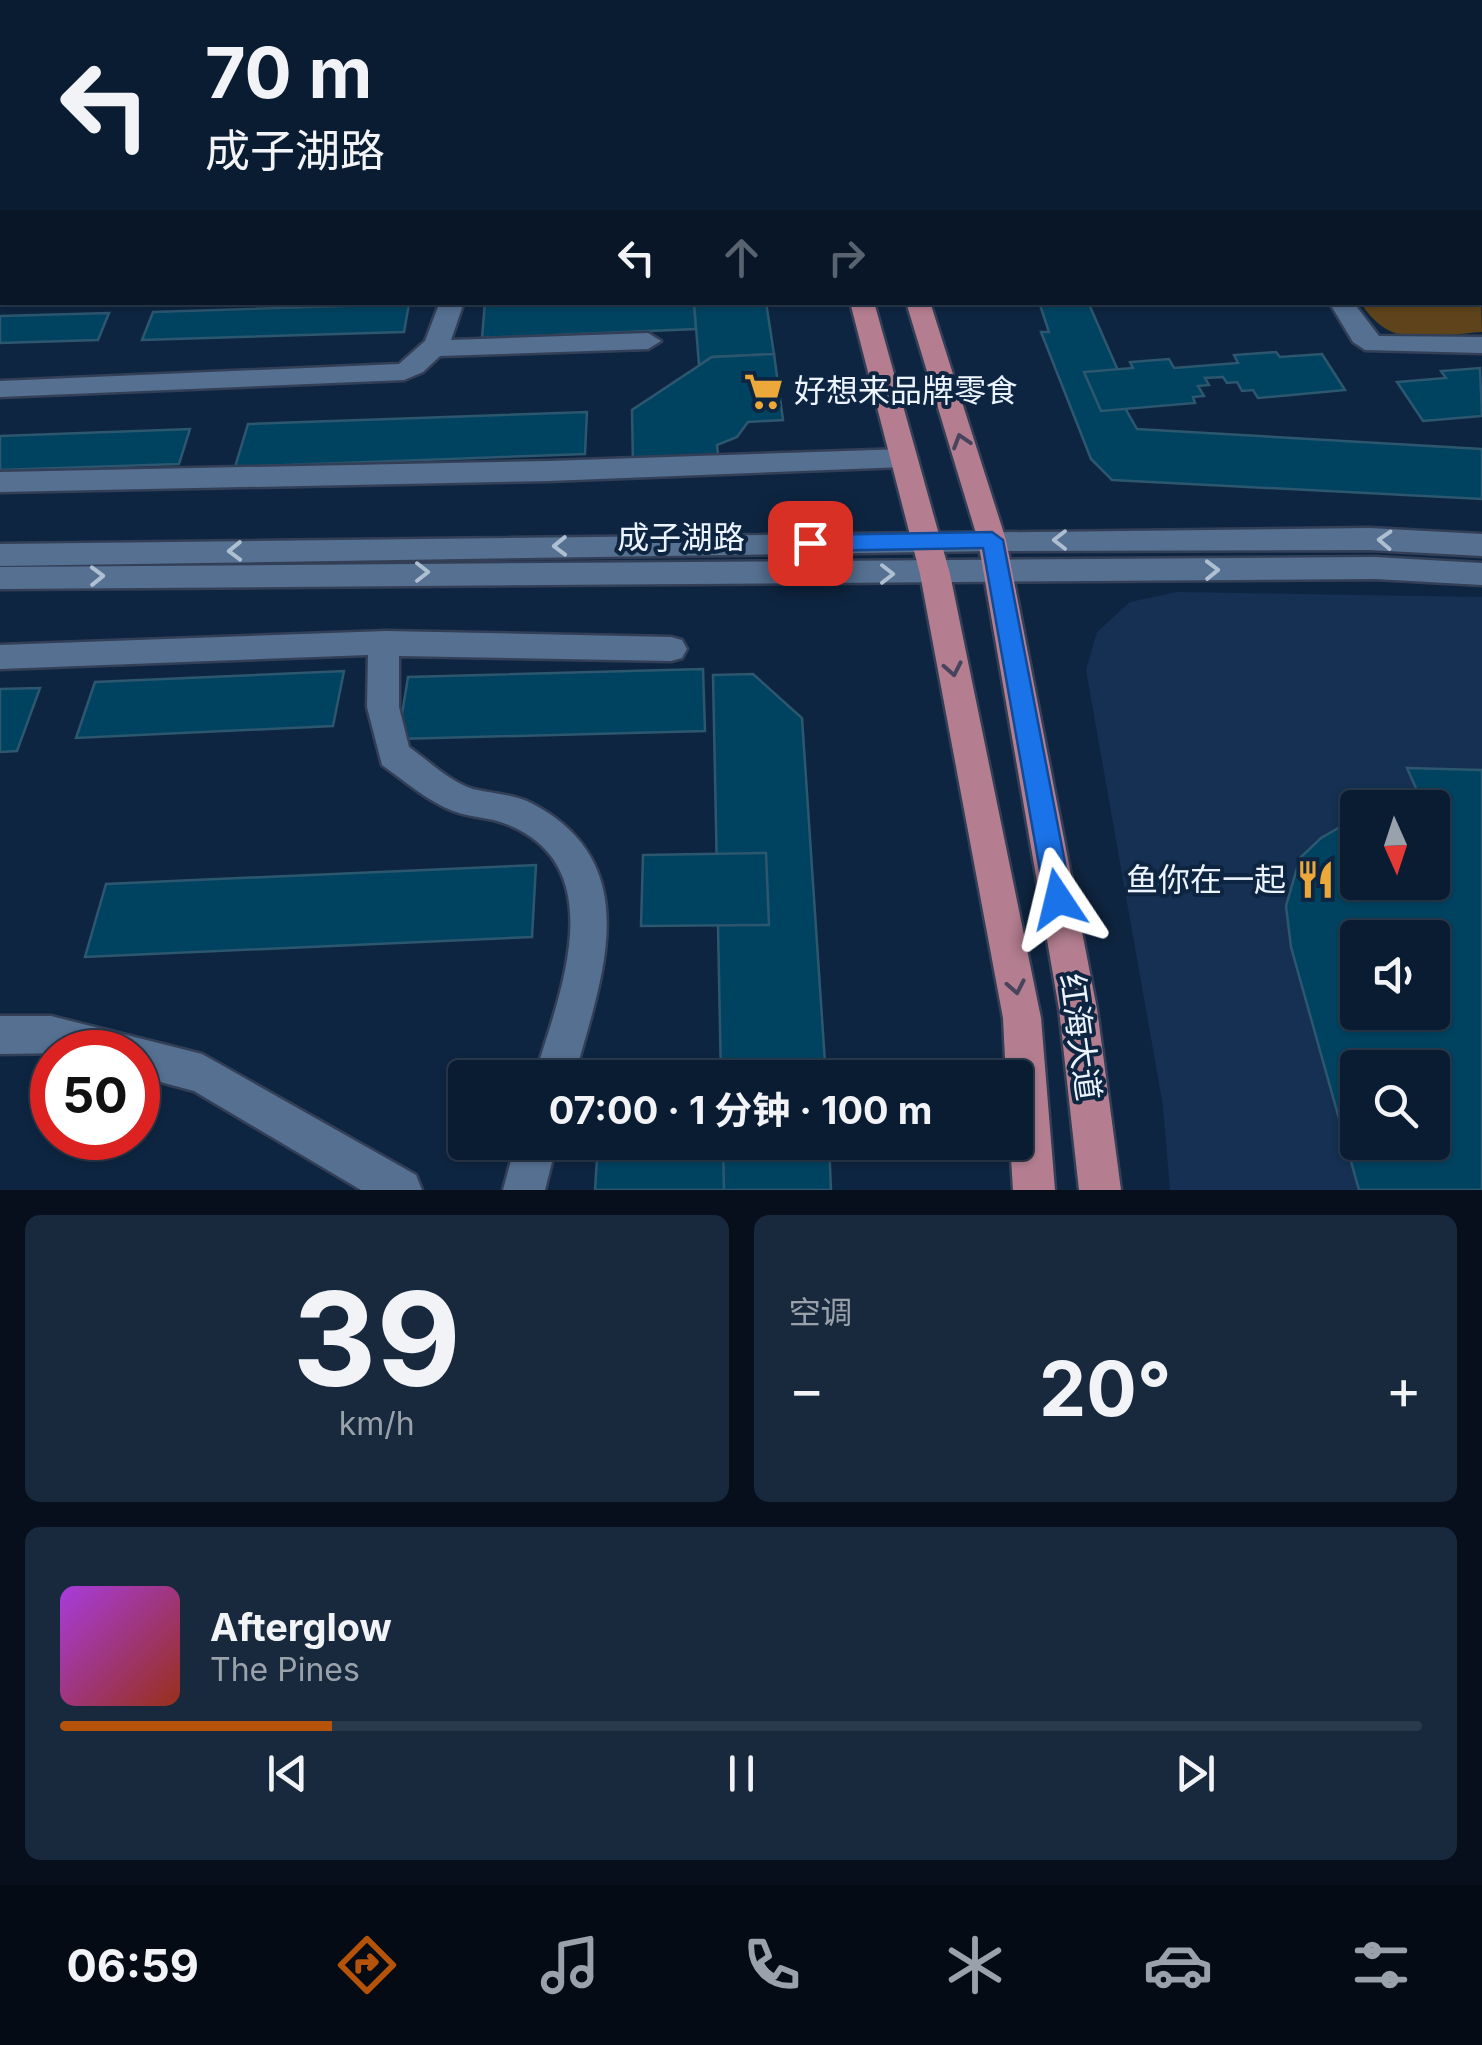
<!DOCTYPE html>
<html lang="zh">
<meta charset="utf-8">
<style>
:root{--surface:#0a1c31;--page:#18293d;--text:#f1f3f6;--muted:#99a1ab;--line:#2a3a4d;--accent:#b45309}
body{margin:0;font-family:Inter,"Noto Sans SC",sans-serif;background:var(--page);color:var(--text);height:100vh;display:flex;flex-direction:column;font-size:38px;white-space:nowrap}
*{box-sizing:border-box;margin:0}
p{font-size:32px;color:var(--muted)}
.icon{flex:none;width:55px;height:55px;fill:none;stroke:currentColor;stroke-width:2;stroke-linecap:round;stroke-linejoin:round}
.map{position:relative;height:1190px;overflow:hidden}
.side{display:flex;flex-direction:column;gap:25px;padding:25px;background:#060f1b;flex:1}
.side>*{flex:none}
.guide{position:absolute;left:0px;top:0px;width:1482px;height:305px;box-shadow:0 2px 8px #0004,0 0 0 2px var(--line);background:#0a1c31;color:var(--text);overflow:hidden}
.needle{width:65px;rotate:177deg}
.tools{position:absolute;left:1340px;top:790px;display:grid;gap:20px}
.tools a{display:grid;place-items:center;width:110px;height:110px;border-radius:10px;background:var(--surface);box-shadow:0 2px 8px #0004,0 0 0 2px var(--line);font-size:50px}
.speed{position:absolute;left:30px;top:1030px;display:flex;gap:20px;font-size:50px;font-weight:700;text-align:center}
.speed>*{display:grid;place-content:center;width:130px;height:130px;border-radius:50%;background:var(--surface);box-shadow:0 2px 8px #0004,0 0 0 2px var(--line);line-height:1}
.speed .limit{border:15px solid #d22;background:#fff;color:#111}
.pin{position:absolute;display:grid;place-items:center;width:85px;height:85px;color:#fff;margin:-42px;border-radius:20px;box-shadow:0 5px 15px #0006}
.me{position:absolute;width:110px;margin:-55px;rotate:350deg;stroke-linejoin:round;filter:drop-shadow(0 0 8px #0008)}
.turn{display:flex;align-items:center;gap:35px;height:210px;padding:0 40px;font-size:45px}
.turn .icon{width:130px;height:130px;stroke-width:2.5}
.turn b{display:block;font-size:70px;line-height:85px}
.lanes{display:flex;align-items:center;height:95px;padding:0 40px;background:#0003;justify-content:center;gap:50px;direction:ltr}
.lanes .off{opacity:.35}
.big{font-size:75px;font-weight:700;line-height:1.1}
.side .card{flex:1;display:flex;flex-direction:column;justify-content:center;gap:15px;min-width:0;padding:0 35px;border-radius:15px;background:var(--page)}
.side .dial{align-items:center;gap:0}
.dial b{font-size:130px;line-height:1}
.song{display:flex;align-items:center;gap:30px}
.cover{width:120px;height:120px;border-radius:15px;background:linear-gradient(135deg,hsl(280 70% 55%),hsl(10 70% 35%))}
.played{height:10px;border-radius:5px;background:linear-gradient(90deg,var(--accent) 20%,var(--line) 20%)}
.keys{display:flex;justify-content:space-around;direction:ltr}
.heat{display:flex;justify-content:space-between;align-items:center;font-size:55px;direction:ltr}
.side .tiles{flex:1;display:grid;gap:25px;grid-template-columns:1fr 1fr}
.card:last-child{grid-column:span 2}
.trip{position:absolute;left:448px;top:1060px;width:585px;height:100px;border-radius:10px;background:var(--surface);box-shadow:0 2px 8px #0004,0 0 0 2px var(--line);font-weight:700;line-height:100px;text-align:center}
.tab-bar{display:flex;height:160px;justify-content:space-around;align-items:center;background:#040b14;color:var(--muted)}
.tab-bar .icon{width:70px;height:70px}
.tab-bar .selected{color:var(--accent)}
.tab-bar b{font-size:45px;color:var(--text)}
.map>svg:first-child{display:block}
</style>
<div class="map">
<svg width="1482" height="1190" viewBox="0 0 1482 1190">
<rect width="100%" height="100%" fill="#0e2541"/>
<path fill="#153052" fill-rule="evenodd" d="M1177,592l305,5v593h-312l-7,-84 -77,-436 11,-38 33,-30zM1358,808h74v74h-74zM1358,938h74v74h-74zM1358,1068h74v74h-74z"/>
<path fill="#5f441b" d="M1480,270l2,62c-52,3 -90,20 -121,-29l119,-1z"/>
<g fill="#004361" stroke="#2d576f" stroke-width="2.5" fill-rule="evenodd">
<path d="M232,0h164l-203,2z"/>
<rect x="425" y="0" width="179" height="2"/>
<rect x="604" y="0" width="113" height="2"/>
<path d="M1114,0h222l2,2h-216z"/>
<path d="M1142,0h194l2,2h-194z"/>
<path d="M485,302h209l2,27 -214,9z"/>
<path d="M694,302h72l8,52 -62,3 -13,8z"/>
<path d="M1039,302h49l35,80 -11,3 25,44 345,20v50l-370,-19 -21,-21 -50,-127h8z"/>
<path d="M409,304l-5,28 -262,8 11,-28z"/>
<path d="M109,313l-11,27 -98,3v-27z"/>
<path d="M1276,352l4,5 42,-3 23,36 -87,8 -5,-8 -11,1 -5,-9 -10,1 -4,-6 -18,1 4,7 -11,1 6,10 -11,1 2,6 -94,8 -17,-39 49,-4 -3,-6 39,-3 5,9 64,-5 -4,-8z"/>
<path d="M774,354l9,66 -35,2 -11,15 -20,8 2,19 -86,3 -1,-57 80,-53z"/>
<path d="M1480,368l2,48 -59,5 -26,-39 49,-4 -5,-7z"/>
<path d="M587,412l-2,42 -350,13 13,-43z"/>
<path d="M190,429l-11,35 -179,6v-34z"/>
<path d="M703,669l2,62 -307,8 10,-62z"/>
<path d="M344,671l-11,55 -257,12 19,-56z"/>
<path d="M753,674l49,44 24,360h-105l-8,-403z"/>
<path d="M40,688l-23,63 -17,1v-63z"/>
<path d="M1407,768l75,2v420h-123l-68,-243 -5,-41 14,-48 21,-20 28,-16 9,-2v62h74v-74h-28l19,-4zM1358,938h74v74h-74zM1358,1068h74v74h-74z"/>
<path d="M766,853l3,72 -128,1 2,-71z"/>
<path d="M536,865l-4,72 -447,20 21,-73z"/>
<path d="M598,1142h143l1,48h-147z"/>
<path d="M723,1142h106l2,48h-107z"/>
</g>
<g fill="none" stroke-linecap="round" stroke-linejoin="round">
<defs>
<g id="minor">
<path d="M896,0h18l1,2h-18z"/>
<path d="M1345,0h19l1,2h-18z"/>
<path d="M2,45v12l-2,1v-12z"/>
<rect x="1480" y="91" width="2" height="12"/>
<rect x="0" y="106" width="2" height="12"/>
<rect x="1480" y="148" width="2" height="12"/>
<rect x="1480" y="248" width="2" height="14"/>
<rect x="0" y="265" width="2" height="14"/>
<path d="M440,302h24l-13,38 197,-7 13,8 -13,8 -208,7 -17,16 -19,8 -404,17v-16l399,-17 26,-23z"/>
<path d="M1329,302h24l26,34 103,1v16l-117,-3 -12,-8z"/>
<path d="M904,449l14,9 -14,9 -355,14 -549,11v-20l549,-11z"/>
<path d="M1369,528l113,6v22l-113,-6 -377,1 -992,15v-22z"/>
<path d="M1375,557l107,6v22l-107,-6 -1375,10v-22z"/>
<path d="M386,631l285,6 11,3 5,9 -5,9 -11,3 -272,-5v51l10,40c20,14 41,35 64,42 20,5 41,5 60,15 115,61 68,175 41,274h-40c24,-80 81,-212 -28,-254 -16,-7 -35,-6 -53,-13 -26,-10 -48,-30 -71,-46l-15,-58 1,-52 -368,14v-24z"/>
<path d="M0,1016h51l151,38 214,121 6,15h-61l-167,-99 -56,-15v-24l-138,2z"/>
<path d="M516,1142h41l-12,48h-42z"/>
</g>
<g id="major">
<path d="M771,0h18l1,2h-18z"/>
<path d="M813,0h18l1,2h-18z"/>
<path d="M850,302h24l76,272 91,444 14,172h-42l-3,-48h5v-64h-9l-3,-60 -83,-444z"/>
<path d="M906,302h24l76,238 91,469 24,181h-42l-20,-181 -81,-469z"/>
</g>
</defs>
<use href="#minor" stroke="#333f56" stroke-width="5"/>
<use href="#major" stroke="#333f56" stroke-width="5"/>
<use href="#minor" fill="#567091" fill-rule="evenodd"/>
<use href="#major" fill="#b47e90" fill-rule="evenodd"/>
</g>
<defs><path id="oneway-chevron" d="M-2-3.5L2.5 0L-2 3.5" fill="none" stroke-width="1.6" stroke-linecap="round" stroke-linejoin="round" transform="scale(2.5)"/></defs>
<g stroke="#48445d">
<use href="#oneway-chevron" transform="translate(961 441) rotate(-107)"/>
<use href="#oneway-chevron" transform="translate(953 669) rotate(79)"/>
<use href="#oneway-chevron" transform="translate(1016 987) rotate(79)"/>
</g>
<g stroke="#afbfd2">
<use href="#oneway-chevron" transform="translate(1060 540) rotate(180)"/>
<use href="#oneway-chevron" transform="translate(1385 540) rotate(-177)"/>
<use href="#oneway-chevron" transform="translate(560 546) rotate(179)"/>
<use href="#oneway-chevron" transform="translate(235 551) rotate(179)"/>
<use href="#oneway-chevron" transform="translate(1212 570) rotate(-1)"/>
<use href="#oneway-chevron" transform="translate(422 572)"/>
<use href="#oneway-chevron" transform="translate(887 574)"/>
<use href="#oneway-chevron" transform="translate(97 576) rotate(-1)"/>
</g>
<path fill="#1a73e8" stroke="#114b97" stroke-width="2.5" d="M992,532l11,8 69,359 -4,8 -10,4 -9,-4 -4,-8 -62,-351 -173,3 -10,-8 10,-8z"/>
<defs>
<symbol id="supermarket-bare" viewBox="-9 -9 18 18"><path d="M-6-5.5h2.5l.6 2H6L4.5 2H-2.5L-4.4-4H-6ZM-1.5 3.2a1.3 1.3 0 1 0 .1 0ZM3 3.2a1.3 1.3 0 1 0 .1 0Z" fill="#eca93a" stroke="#0e2541" stroke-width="2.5" paint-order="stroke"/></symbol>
<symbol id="restaurant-bare" viewBox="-9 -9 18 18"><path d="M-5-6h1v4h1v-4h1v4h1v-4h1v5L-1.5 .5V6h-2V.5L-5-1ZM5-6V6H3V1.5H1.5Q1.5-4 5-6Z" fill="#eca93a" stroke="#0e2541" stroke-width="2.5" paint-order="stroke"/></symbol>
</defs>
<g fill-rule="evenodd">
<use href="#supermarket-bare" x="736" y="364" width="55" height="55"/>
<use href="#restaurant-bare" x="1288" y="852" width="55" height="55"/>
</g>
<g text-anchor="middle" stroke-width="8" stroke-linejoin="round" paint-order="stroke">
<g font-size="32" fill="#eaf3fe" stroke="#0e2541" text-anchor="start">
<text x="794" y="402">好想来品牌零食</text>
<text x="1286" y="891" text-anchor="end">鱼你在一起</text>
</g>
<g font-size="32" fill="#eaf3fe" stroke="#0e2541">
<text x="681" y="549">成子湖路</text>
<text transform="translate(1080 1037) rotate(82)" y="11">红海大道</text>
</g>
</g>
</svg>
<div class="tools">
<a><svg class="needle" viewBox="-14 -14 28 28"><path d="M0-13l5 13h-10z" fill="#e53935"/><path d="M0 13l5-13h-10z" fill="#99a1ab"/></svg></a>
<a><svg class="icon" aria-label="sound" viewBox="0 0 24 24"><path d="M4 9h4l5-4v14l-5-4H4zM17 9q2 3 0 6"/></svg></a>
<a><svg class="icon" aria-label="search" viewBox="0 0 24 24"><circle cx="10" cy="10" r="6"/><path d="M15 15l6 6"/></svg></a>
</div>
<div class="speed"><div class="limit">50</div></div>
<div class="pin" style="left:810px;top:543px;background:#d93025"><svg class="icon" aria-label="arrive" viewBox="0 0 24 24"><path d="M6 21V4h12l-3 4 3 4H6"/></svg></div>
<svg class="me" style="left:1058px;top:899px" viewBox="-20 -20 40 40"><path d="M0-17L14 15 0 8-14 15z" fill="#1a73e8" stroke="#fff" stroke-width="4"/></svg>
<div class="trip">07:00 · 1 分钟 · 100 m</div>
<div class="guide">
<div class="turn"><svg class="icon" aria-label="left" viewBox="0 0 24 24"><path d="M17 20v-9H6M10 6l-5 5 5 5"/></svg><div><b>70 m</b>成子湖路</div></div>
<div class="lanes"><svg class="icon" aria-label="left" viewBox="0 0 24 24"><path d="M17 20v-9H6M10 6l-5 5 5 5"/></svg><svg class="icon off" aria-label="ahead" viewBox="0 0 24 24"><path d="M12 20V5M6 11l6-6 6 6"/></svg><svg class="icon off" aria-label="right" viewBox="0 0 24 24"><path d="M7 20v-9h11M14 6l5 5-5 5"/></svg></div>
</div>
</div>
<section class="side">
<div class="tiles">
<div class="card dial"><b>39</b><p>km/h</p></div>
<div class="card"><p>空调</p>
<div class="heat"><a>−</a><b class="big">20°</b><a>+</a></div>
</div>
<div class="card">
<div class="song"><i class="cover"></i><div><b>Afterglow</b><p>The Pines</p></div></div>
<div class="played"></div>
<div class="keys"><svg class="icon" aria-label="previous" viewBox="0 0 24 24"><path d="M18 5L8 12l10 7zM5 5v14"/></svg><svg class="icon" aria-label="pause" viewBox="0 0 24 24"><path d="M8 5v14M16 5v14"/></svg><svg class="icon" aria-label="next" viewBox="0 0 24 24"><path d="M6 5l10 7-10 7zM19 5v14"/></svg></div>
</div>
</div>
</section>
<nav class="tab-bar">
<b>06:59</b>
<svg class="icon selected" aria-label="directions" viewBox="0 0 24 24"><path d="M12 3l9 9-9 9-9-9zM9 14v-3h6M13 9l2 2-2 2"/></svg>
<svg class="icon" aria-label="music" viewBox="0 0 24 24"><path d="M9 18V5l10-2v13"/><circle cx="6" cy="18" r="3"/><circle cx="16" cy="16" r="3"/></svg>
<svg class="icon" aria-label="phone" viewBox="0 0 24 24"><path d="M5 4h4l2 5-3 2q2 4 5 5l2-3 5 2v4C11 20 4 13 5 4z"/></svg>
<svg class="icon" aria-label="climate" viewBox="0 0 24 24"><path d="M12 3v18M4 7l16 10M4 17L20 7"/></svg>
<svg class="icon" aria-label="car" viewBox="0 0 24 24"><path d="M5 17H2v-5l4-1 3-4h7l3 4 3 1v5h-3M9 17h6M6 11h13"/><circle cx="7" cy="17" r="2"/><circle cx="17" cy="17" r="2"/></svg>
<svg class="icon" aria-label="filters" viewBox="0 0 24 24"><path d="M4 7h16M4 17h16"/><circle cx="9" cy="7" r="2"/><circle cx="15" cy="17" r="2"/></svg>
</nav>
